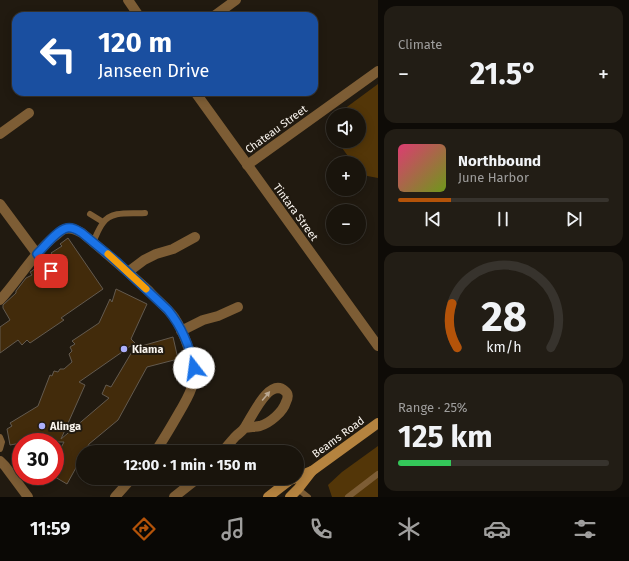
<!DOCTYPE html>
<meta charset="utf-8">
<style>
:root{--surface:#19140c;--page:#221d15;--text:#f1f3f6;--muted:#9f9e9d;--line:#37332d;--accent:#b45309}
body{margin:0;font-family:"Fira Sans",sans-serif;background:var(--page);color:var(--text);height:100vh;display:flex;flex-direction:column;font-size:15px;white-space:nowrap}
*{box-sizing:border-box;margin:0}
p{font-size:13px;color:var(--muted)}
.icon{flex:none;width:22px;height:22px;fill:none;stroke:currentColor;stroke-width:2;stroke-linecap:round;stroke-linejoin:round}
.map{position:relative;flex:1;overflow:hidden}
.drawer{display:flex;flex-direction:column;gap:6px;padding:6px;background:#0e0b07;width:251px}
.drawer>*{flex:none}
.guide{position:absolute;left:12px;top:12px;width:306px;height:84px;border-radius:12px;box-shadow:0 2px 10px #0003,0 0 0 1px var(--line);background:#1a4fa0;color:#fff;overflow:hidden}
.buttons{position:absolute;left:326px;top:108px;display:grid;gap:8px}
.buttons a{display:grid;place-items:center;width:40px;height:40px;border-radius:50%;background:var(--surface);box-shadow:0 2px 10px #0003,0 0 0 1px var(--line);font-size:20px}
.speed{position:absolute;left:12px;top:433px;display:flex;gap:8px;font-size:20px;font-weight:700;text-align:center}
.speed>*{display:grid;place-content:center;width:52px;height:52px;border-radius:50%;background:var(--surface);box-shadow:0 2px 10px #0003,0 0 0 1px var(--line);line-height:1}
.speed .limit{border:6px solid #d22;background:#fff;color:#111}
.pin{position:absolute;display:grid;place-items:center;width:34px;height:34px;color:#fff;margin:-17px;border-radius:8px;box-shadow:0 2px 6px #0006}
.me{position:absolute;width:44px;margin:-22px;rotate:345deg;stroke-linejoin:round;filter:drop-shadow(0 0 3px #0008)}
.turn{display:flex;align-items:center;gap:14px;height:84px;padding:0 20px;font-size:18px}
.turn .icon{width:52px;height:52px;stroke-width:2.5}
.turn b{display:block;font-size:28px;line-height:34px}
.big{font-size:30px;font-weight:700;line-height:1.1}
.drawer .tile{flex:1;display:flex;flex-direction:column;justify-content:center;gap:6px;min-width:0;padding:0 14px;border-radius:12px;background:var(--page)}
.drawer .dial{align-items:center;gap:0}
.dial svg{height:104px;overflow:visible;fill:none;stroke:var(--line);stroke-width:7;stroke-linecap:round;text-anchor:middle}
.dial text{fill:var(--text);stroke:none}
.song{display:flex;align-items:center;gap:12px}
.cover{width:48px;height:48px;border-radius:6px;background:linear-gradient(135deg,hsl(340 70% 55%),hsl(80 70% 35%))}
.played{height:4px;border-radius:2px;background:linear-gradient(90deg,var(--accent) 25%,var(--line) 25%)}
.keys{display:flex;justify-content:space-around;direction:ltr}
.heat{display:flex;justify-content:space-between;align-items:center;font-size:22px;direction:ltr}
.charge{height:6px;border-radius:3px;background:linear-gradient(90deg,#34c759 25%,var(--line) 0)}
.trip{position:absolute;left:76px;top:445px;width:228px;height:40px;border-radius:20px;background:var(--surface);box-shadow:0 2px 10px #0003,0 0 0 1px var(--line);font-weight:700;line-height:40px;text-align:center}
.tab-bar{display:flex;height:64px;justify-content:space-around;align-items:center;background:#0a0805;color:var(--muted)}
.tab-bar .icon{width:28px;height:28px}
.tab-bar .current{color:var(--accent)}
.tab-bar b{font-size:18px;color:var(--text)}
main{display:flex;flex:1;min-height:0}
.map>svg:first-child{display:block}
</style>
<main>
<div class="map">
<svg width="378" height="497" viewBox="0 0 378 497">
<rect width="100%" height="100%" fill="#211a10"/>
<g fill="#533608">
<path d="M378,84v94l-16,-3 -3,-4v-8h-6l-16,-22h22v-26h-23z"/>
<path d="M378,446v51h-46l-4,-12 14,-13z"/>
</g>
<g fill="#422b0b" stroke="#635a4f">
<path d="M68,238l35,51 -42,29 3,2 -34,23 -3,-3 -5,5 -4,-5 -18,13v-26l10,-7 -7,-12v-3l13,-12v-2l10,-13 6,-3 -2,-3 2,-1 6,-5 4,6 2,-2 11,14 3,1 3,-1 1,-2v-3l-12,-15 6,-5 -5,-6 11,-7 -2,-2z"/>
<path d="M116,289l31,15 -16,35 4,4 -56,39 6,3 -24,54 48,-41 -7,-4 4,-9 5,2 25,-42 2,2 35,-10 5,22 -31,8 -29,53 -29,24 -4,8h-2v3l-16,29 -12,-7v-18l9,-17h-43v1l-11,2 -3,-16 5,-3 -2,-3 28,-17 12,-31 2,1 2,-5 4,1 2,-3h4l8,-7 -3,-8 3,-3 -2,-4 5,-3 -3,-3 27,-18 11,-24 2,3z"/>
</g>
<g fill="none" stroke-linecap="round" stroke-linejoin="round">
<g stroke="#7d5d35" stroke-width="6">
<path d="M90,214l13,8"/>
<path d="M93,242c3,-6 6,-14 10,-19 8,-13 29,-9 42,-10"/>
<path d="M37,254l21,27"/>
<path d="M0,437l2,5 -2,7"/>
<path d="M298,489l10,8"/>
<path d="M348,497l30,-23"/>
</g>
<g stroke="#7d5d35" stroke-width="10">
<path d="M128,0l11,16"/>
<path d="M214,16l22,-16"/>
<path d="M195,92l183,254"/>
<path d="M0,134l29,-21"/>
<path d="M247,165l131,-94"/>
<path d="M0,204l37,50"/>
<path d="M128,272l16,-12 12,-6 17,-5 22,-12"/>
<path d="M0,300c19,-21 33,-46 55,-64 3,-2 6,-6 10,-7 6,-2 12,1 17,4 23,19 45,38 67,58 8,9 18,17 25,26 10,15 23,49 19,66 -2,10 -8,19 -13,28 -8,14 -16,28 -25,41"/>
<path d="M181,331l22,-11 15,-4 20,-9"/>
<path d="M222,452c5,-5 9,-11 14,-16 3,-3 7,-5 9,-9 7,-10 24,-50 40,-36 4,3 3,7 1,11 -3,10 -16,21 -26,24 -5,1 -11,1 -15,2"/>
<path d="M0,461l5,5 23,31"/>
<path d="M115,497l17,-19"/>
<path d="M174,497l24,-19"/>
</g>
<g stroke="#b5833f" stroke-width="10">
<path d="M297,477l15,-6 66,-48"/>
<path d="M268,497l22,-17 6,-2"/>
<path d="M290,497l8,-8 14,-18"/>
</g>
</g>
<defs><path id="oneway-solid" d="M-6-.8H1V-3.2L6.5 0L1 3.2V.8H-6Z"/></defs>
<use fill="#bba892" href="#oneway-solid" transform="translate(266 396) rotate(-50)"/>
<g fill="none" stroke-linecap="round" stroke-linejoin="round">
<defs>
<path id="route" d="M51,271l-14,-17c7,-7 20,-24 30,-26 6,-1 10,2 15,5l34,28 52,49c13,16 22,37 26,58"/>
</defs>
<use href="#route" stroke="#114b97" stroke-width="10"/>
<use href="#route" stroke="#1a73e8" stroke-width="7"/>
<path stroke="#f59e0b" stroke-width="7" d="M108,254l38,35"/>
</g>
<g fill="#acaffb" stroke="#211a10" stroke-width="1.5">
<circle cx="124" cy="349" r="4"/>
<circle cx="42" cy="426" r="4"/>
</g>
<g text-anchor="middle" stroke-width="4" stroke-linejoin="round" paint-order="stroke">
<g font-size="11" fill="#f9f4ee" stroke="#211a10">
<text transform="translate(276 129) rotate(-36)" y="4">Chateau Street</text>
<text transform="translate(296 212) rotate(54)" y="4">Tintara Street</text>
<text transform="translate(338 437) rotate(-36)" y="4">Beams Road</text>
</g>
<g font-size="11" font-weight="bold" fill="#f9f4ee" stroke="#211a10" text-anchor="start">
<text x="132" y="353">Kiama</text>
<text x="50" y="430">Alinga</text>
</g>
</g>
</svg>
<div class="buttons">
<a><svg class="icon" aria-label="sound" viewBox="0 0 24 24"><path d="M4 9h4l5-4v14l-5-4H4zM17 9q2 3 0 6"/></svg></a>
<a>+</a>
<a>−</a>
</div>
<div class="speed"><div class="limit">30</div></div>
<div class="pin" style="left:51px;top:271px;background:#d93025"><svg class="icon" aria-label="arrive" viewBox="0 0 24 24"><path d="M6 21V4h12l-3 4 3 4H6"/></svg></div>
<svg class="me" style="left:194px;top:368px" viewBox="-20 -20 40 40"><circle r="19" fill="#fff"/><path d="M0-13L10 11 0 6-10 11z" fill="#1a73e8"/></svg>
<div class="trip">12:00 · 1 min · 150 m</div>
<div class="guide">
<div class="turn"><svg class="icon" aria-label="left" viewBox="0 0 24 24"><path d="M17 20v-9H6M10 6l-5 5 5 5"/></svg><div><b>120 m</b>Janseen Drive</div></div>
</div>
</div>
<section class="drawer">
<div class="tile"><p>Climate</p>
<div class="heat"><a>−</a><b class="big">21.5°</b><a>+</a></div>
</div>
<div class="tile">
<div class="song"><i class="cover"></i><div><b>Northbound</b><p>June Harbor</p></div></div>
<div class="played"></div>
<div class="keys"><svg class="icon" aria-label="previous" viewBox="0 0 24 24"><path d="M18 5L8 12l10 7zM5 5v14"/></svg><svg class="icon" aria-label="pause" viewBox="0 0 24 24"><path d="M8 5v14M16 5v14"/></svg><svg class="icon" aria-label="next" viewBox="0 0 24 24"><path d="M6 5l10 7-10 7zM19 5v14"/></svg></div>
</div>
<div class="tile dial"><svg viewBox="0 0 100 80">
<path d="M14 69A42 42 0 1 1 86 69"/>
<path d="M14 69A42 42 0 0 1 10 35" stroke="#b45309"/>
<text x="50" y="56" font-size="32" font-weight="700">28</text>
<text x="50" y="72" font-size="11">km/h</text>
</svg></div>
<div class="tile"><p>Range · 25%</p><b class="big">125 km</b><div class="charge"></div></div>
</section>
</main>
<nav class="tab-bar">
<b>11:59</b>
<svg class="icon current" aria-label="directions" viewBox="0 0 24 24"><path d="M12 3l9 9-9 9-9-9zM9 14v-3h6M13 9l2 2-2 2"/></svg>
<svg class="icon" aria-label="music" viewBox="0 0 24 24"><path d="M9 18V5l10-2v13"/><circle cx="6" cy="18" r="3"/><circle cx="16" cy="16" r="3"/></svg>
<svg class="icon" aria-label="phone" viewBox="0 0 24 24"><path d="M5 4h4l2 5-3 2q2 4 5 5l2-3 5 2v4C11 20 4 13 5 4z"/></svg>
<svg class="icon" aria-label="climate" viewBox="0 0 24 24"><path d="M12 3v18M4 7l16 10M4 17L20 7"/></svg>
<svg class="icon" aria-label="car" viewBox="0 0 24 24"><path d="M5 17H2v-5l4-1 3-4h7l3 4 3 1v5h-3M9 17h6M6 11h13"/><circle cx="7" cy="17" r="2"/><circle cx="17" cy="17" r="2"/></svg>
<svg class="icon" aria-label="filters" viewBox="0 0 24 24"><path d="M4 7h16M4 17h16"/><circle cx="9" cy="7" r="2"/><circle cx="15" cy="17" r="2"/></svg>
</nav>
